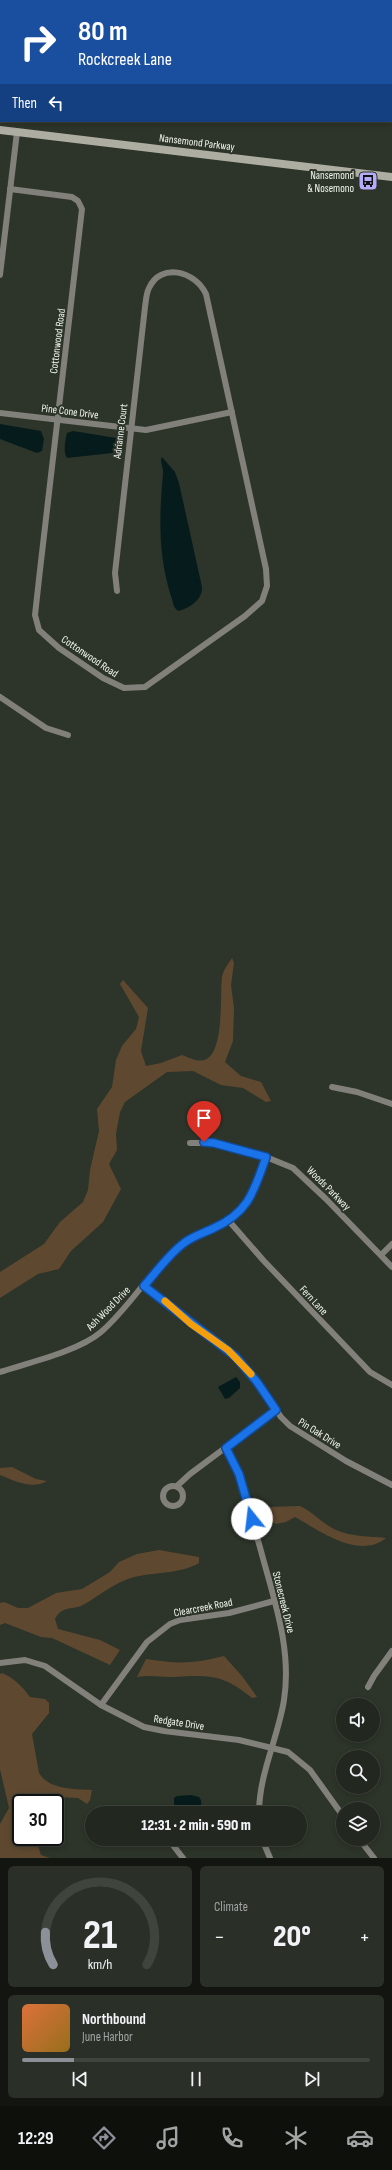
<!DOCTYPE html>
<meta charset="utf-8">
<style>
:root{--surface:#22271f;--page:#2a2f28;--text:#f1f3f6;--muted:#a2a5a4;--line:#3f443d;--accent:#8c9099}
body{margin:0;font-family:"Sofia Sans Condensed",sans-serif;background:var(--page);color:var(--text);height:100vh;display:flex;flex-direction:column;font-size:15px;white-space:nowrap}
*{box-sizing:border-box;margin:0}
p{font-size:13px;color:var(--muted)}
.icon{flex:none;width:22px;height:22px;fill:none;stroke:currentColor;stroke-width:2;stroke-linecap:round;stroke-linejoin:round}
.map{position:relative;height:1858px;overflow:hidden}
.drawer{display:flex;flex-direction:column;gap:8px;padding:8px;background:#131511;flex:1}
.drawer>*{flex:none}
.banner{position:absolute;left:0px;top:0px;width:392px;height:122px;box-shadow:0 2px 6px #0003,0 0 0 1px var(--line);background:#1a4fa0;color:#fff;overflow:hidden}
.fabs{position:absolute;left:336px;top:1698px;display:grid;gap:8px}
.fabs a{display:grid;place-items:center;width:44px;height:44px;border-radius:50%;background:var(--surface);box-shadow:0 2px 6px #0003,0 0 0 1px var(--line);font-size:20px}
.speed{position:absolute;left:12px;top:1794px;display:flex;gap:8px;font-size:20px;font-weight:700;text-align:center}
.speed>*{display:grid;place-content:center;width:52px;height:52px;border-radius:50%;background:var(--surface);box-shadow:0 2px 6px #0003,0 0 0 1px var(--line);line-height:1}
.speed .limit{border:2px solid #111;border-radius:6px;background:#fff;color:#111}
.pin{position:absolute;display:grid;place-items:center;width:34px;height:34px;color:#fff;margin:-41px -17px;border-radius:50% 50% 50% 0;rotate:-45deg;box-shadow:0 0 4px #0007}
.pin .icon{rotate:45deg}
.me{position:absolute;width:44px;margin:-22px;rotate:344deg;stroke-linejoin:round;filter:drop-shadow(0 0 3px #0008)}
.turn{display:flex;align-items:center;gap:14px;height:84px;padding:0 12px;font-size:18px}
.turn .icon{width:52px;height:52px;stroke-width:2.5}
.turn b{display:block;font-size:28px;line-height:34px}
.then{display:flex;align-items:center;height:38px;padding:0 12px;background:#0003;gap:8px;font-size:15px}
.big{font-size:30px;font-weight:800;line-height:1.1}
.drawer .card{flex:1;display:flex;flex-direction:column;justify-content:center;gap:6px;min-width:0;padding:0 14px;border-radius:6px;background:var(--page)}
.drawer .dial{align-items:center;gap:0}
.dial svg{height:104px;overflow:visible;fill:none;stroke:var(--line);stroke-width:7;stroke-linecap:round;text-anchor:middle}
.dial text{fill:var(--text);stroke:none}
.song{display:flex;align-items:center;gap:12px}
.cover{width:48px;height:48px;border-radius:6px;background:linear-gradient(135deg,hsl(20 70% 55%),hsl(40 70% 35%))}
.played{height:4px;border-radius:2px;background:linear-gradient(90deg,var(--accent) 15%,var(--line) 15%)}
.keys{display:flex;justify-content:space-around;direction:ltr}
.heat{display:flex;justify-content:space-between;align-items:center;font-size:22px;direction:ltr}
.drawer .tiles{flex:1;display:grid;gap:8px;grid-template-columns:1fr 1fr}
.card:last-child{grid-column:span 2}
.trip{position:absolute;left:85px;top:1806px;width:222px;height:40px;border-radius:20px;background:var(--surface);box-shadow:0 2px 6px #0003,0 0 0 1px var(--line);font-weight:800;line-height:40px;text-align:center}
.tabs{display:flex;height:64px;justify-content:space-around;align-items:center;background:#0e100c;color:var(--muted)}
.tabs .icon{width:28px;height:28px}
.tabs .on{color:var(--accent)}
.tabs b{font-size:18px;color:var(--text)}
.map>svg:first-child{display:block}
</style>
<div class="map">
<svg width="392" height="1858" viewBox="0 0 392 1858">
<rect width="100%" height="100%" fill="#2d3429"/>
<g fill="#5e4930">
<path d="M232,958l2,5 -3,22 3,23 -1,33 -8,21 16,14 20,6 10,19 -5,1 -23,-14 -22,-3 -28,-14 -26,1 -42,30 -5,10 -4,22 1,16 -8,14 12,25 -18,33 -32,29 -12,18 -21,5 -38,24v-26l44,-28 16,-22 23,-20 5,-12 2,-20 9,-39 -2,-22 15,-22 4,-27 6,-14 14,-17 3,-12 -19,-33 3,-4 25,28 -7,43 5,15 15,-3 21,-8c8,3 18,9 26,3 16,-11 12,-64 14,-81 1,-7 7,-14 10,-19z"/>
<path d="M12,1467l24,12 11,2c-15,9 -32,0 -47,-6v-7z"/>
<path d="M300,1506c13,6 23,18 36,24 16,7 33,6 50,8 -27,22 -66,-7 -91,-21l-9,5 -11,2 -8,-7 2,-10z"/>
<path d="M159,1550l40,7v6c-19,11 -44,9 -65,14 -19,5 -35,19 -51,28 -9,5 -21,0 -28,14l3,10 42,11 20,10 -10,15 -58,-27 -11,-1 -36,-14 -5,2v-22l4,-1 14,6h10l28,-15 26,-4 28,-17 9,-10 18,-8z"/>
<path d="M224,1656l18,20 15,21 -5,1c-30,-25 -44,-23 -81,-21 -13,0 -20,-2 -34,0l9,-18c34,5 45,5 78,-3z"/>
<path d="M2,1673c12,5 20,13 28,24l15,2 4,4v10l-17,21 7,39c10,17 36,16 53,17l-2,10 -3,4 -9,-6 -21,-1 -3,6h-33v34h20l-3,9 3,9 9,3h-50v-34l9,-16 -9,-39v-95z"/>
</g>
<g fill="#061c1c">
<path d="M0,424l41,7 3,8 -2,12 -5,2 -37,-14z"/>
<path d="M73,431l43,7 3,4 -2,8 -5,3 -45,5c-4,-5 -2,-18 0,-25z"/>
<path d="M162,457l13,15 4,11 23,104c1,12 -12,21 -23,24 -6,-2 -6,-10 -8,-15 -13,-40 -12,-81 -8,-122 1,-6 -4,-12 -1,-17z"/>
<path d="M236,1377l4,5v6l-11,10 -4,1 -7,-12z"/>
<path d="M191,1795l8,2 2,3 1,13h-23l-5,-7v-8l3,-2z"/>
</g>
<g fill="none" stroke-linecap="round" stroke-linejoin="round">
<g stroke="#81807a" stroke-width="6">
<path d="M10,189l62,8 6,4 4,8 -42,361 -5,45 4,15 20,18 44,30 21,10 21,-1 100,-71 17,-15 5,-15 -1,-17 -60,-275c-11,-23 -45,-32 -57,-6 -3,6 -3,13 -4,19l-30,266 2,18"/>
<path d="M0,275l17,-143"/>
<path d="M0,413l146,17 86,-18"/>
<path d="M0,697l46,31 22,7"/>
<path d="M332,1087l25,5 35,12"/>
<path d="M190,1143h24l52,14 27,11 33,31 66,68"/>
<path d="M229,1221l34,39 107,112 22,13"/>
<path d="M381,1255l11,-11"/>
<path d="M144,1285l92,72 13,14 32,46 9,9 56,35 46,24"/>
<path d="M0,1372c28,-9 79,-21 101,-40 29,-25 48,-60 77,-85 11,-9 22,-12 35,-18 35,-16 41,-38 53,-72"/>
<path d="M226,1448c16,33 25,68 35,103 13,49 31,98 23,149 -6,38 -25,74 -25,113"/>
<circle cx="173" cy="1496" r="10"/>
<path d="M177,1486l13,-12 86,-64"/>
<path d="M0,1663l25,-3 20,6 56,39 43,22 20,4 75,9 49,12 22,18 33,46"/>
<path d="M368,1687l6,-11 18,-25"/>
<path d="M101,1705l46,-63 23,-18 10,-4 49,-7 45,-12"/>
<path d="M262,1839l8,19"/>
<path d="M359,1839l15,19"/>
<path d="M172,1844l11,14"/>
</g>
<path stroke="#aeada2" stroke-width="8" d="M0,130l392,47"/>
<g stroke="#d0cfc1" stroke-width="9">
<path d="M384,0l1,1"/>
<path d="M391,13l1,1"/>
</g>
</g>
<g fill="none" stroke-linecap="round" stroke-linejoin="round">
<defs>
<path id="route" d="M204,1142l10,1 52,14c-12,34 -17,55 -52,71 -10,5 -21,8 -30,15 -15,11 -27,28 -40,43l92,71 21,25 19,28 -50,38 13,26 13,45"/>
</defs>
<use href="#route" stroke="#114b97" stroke-width="10"/>
<use href="#route" stroke="#1a73e8" stroke-width="7"/>
<path stroke="#f59e0b" stroke-width="7" d="M165,1301l26,23 37,26 23,24"/>
</g>
<defs>
<symbol id="bus-square" viewBox="-11 -11 22 22"><rect x="-9" y="-9" width="18" height="18" rx="4" fill="#b5acf9" stroke="#2d3429"/><path d="M-5-6H5V4H4V6H2V4H-2V6H-4V4H-5ZM-3.5-4V0h7V-4ZM-3.5 1.2v1.5H-2V1.2ZM2 1.2v1.5H3.5V1.2Z" fill="#111"/></symbol>
</defs>
<g fill-rule="evenodd">
<use href="#bus-square" x="357" y="170" width="22" height="22"/>
</g>
<g text-anchor="middle" stroke-width="4" stroke-linejoin="round" paint-order="stroke">
<g font-size="11" fill="#f0f5ee" stroke="#2d3429">
<text transform="translate(197 142) rotate(7)" y="4">Nansemond Parkway</text>
<text transform="translate(57 341) rotate(-83)" y="4">Cottonwood Road</text>
<text transform="translate(70 411) rotate(7)" y="4">Pine Cone Drive</text>
<text transform="translate(120 431) rotate(-83)" y="4">Adrianne Court</text>
<text transform="translate(90 656) rotate(34)" y="4">Cottonwood Road</text>
<text transform="translate(329 1188) rotate(45)" y="4">Woods Parkway</text>
<text transform="translate(314 1300) rotate(47)" y="4">Fern Lane</text>
<text transform="translate(108 1308) rotate(-45)" y="4">Ash Wood Drive</text>
<text transform="translate(320 1433) rotate(32)" y="4">Pin Oak Drive</text>
<text transform="translate(284 1602) rotate(76)" y="4">Stonecreek Drive</text>
<text transform="translate(203 1607) rotate(-11)" y="4">Clearcreek Road</text>
<text transform="translate(179 1722) rotate(9)" y="4">Redgate Drive</text>
</g>
<g font-size="11" fill="#f0f5ee" stroke="#2d3429" text-anchor="end">
<text x="354" y="179">Nansemond<tspan x="354" dy="13">&amp; Nosemono</tspan></text>
</g>
</g>
</svg>
<div class="fabs">
<a><svg class="icon" aria-label="sound" viewBox="0 0 24 24"><path d="M4 9h4l5-4v14l-5-4H4zM17 9q2 3 0 6"/></svg></a>
<a><svg class="icon" aria-label="search" viewBox="0 0 24 24"><circle cx="10" cy="10" r="6"/><path d="M15 15l6 6"/></svg></a>
<a><svg class="icon" aria-label="layers" viewBox="0 0 24 24"><path d="M12 4l9 5-9 5-9-5zM3 14l9 5 9-5"/></svg></a>
</div>
<div class="speed"><div class="limit">30</div></div>
<div class="pin" style="left:204px;top:1142px;background:#d93025"><svg class="icon" aria-label="arrive" viewBox="0 0 24 24"><path d="M6 21V4h12l-3 4 3 4H6"/></svg></div>
<svg class="me" style="left:252px;top:1519px" viewBox="-20 -20 40 40"><circle r="19" fill="#fff"/><path d="M0-13L10 11 0 6-10 11z" fill="#1a73e8"/></svg>
<div class="trip">12:31 · 2 min · 590 m</div>
<div class="banner">
<div class="turn"><svg class="icon" aria-label="right" viewBox="0 0 24 24"><path d="M7 20v-9h11M14 6l5 5-5 5"/></svg><div><b>80 m</b>Rockcreek Lane</div></div>
<div class="then">Then<svg class="icon" aria-label="left" viewBox="0 0 24 24"><path d="M17 20v-9H6M10 6l-5 5 5 5"/></svg></div>
</div>
</div>
<section class="drawer">
<div class="tiles">
<div class="card dial"><svg viewBox="0 0 100 80">
<path d="M14 69A42 42 0 1 1 86 69"/>
<path d="M14 69A42 42 0 0 1 8 44" stroke="#8c9099"/>
<text x="50" y="56" font-size="32" font-weight="700">21</text>
<text x="50" y="72" font-size="11">km/h</text>
</svg></div>
<div class="card"><p>Climate</p>
<div class="heat"><a>−</a><b class="big">20°</b><a>+</a></div>
</div>
<div class="card">
<div class="song"><i class="cover"></i><div><b>Northbound</b><p>June Harbor</p></div></div>
<div class="played"></div>
<div class="keys"><svg class="icon" aria-label="previous" viewBox="0 0 24 24"><path d="M18 5L8 12l10 7zM5 5v14"/></svg><svg class="icon" aria-label="pause" viewBox="0 0 24 24"><path d="M8 5v14M16 5v14"/></svg><svg class="icon" aria-label="next" viewBox="0 0 24 24"><path d="M6 5l10 7-10 7zM19 5v14"/></svg></div>
</div>
</div>
</section>
<nav class="tabs">
<b>12:29</b>
<svg class="icon on" aria-label="directions" viewBox="0 0 24 24"><path d="M12 3l9 9-9 9-9-9zM9 14v-3h6M13 9l2 2-2 2"/></svg>
<svg class="icon" aria-label="music" viewBox="0 0 24 24"><path d="M9 18V5l10-2v13"/><circle cx="6" cy="18" r="3"/><circle cx="16" cy="16" r="3"/></svg>
<svg class="icon" aria-label="phone" viewBox="0 0 24 24"><path d="M5 4h4l2 5-3 2q2 4 5 5l2-3 5 2v4C11 20 4 13 5 4z"/></svg>
<svg class="icon" aria-label="climate" viewBox="0 0 24 24"><path d="M12 3v18M4 7l16 10M4 17L20 7"/></svg>
<svg class="icon" aria-label="car" viewBox="0 0 24 24"><path d="M5 17H2v-5l4-1 3-4h7l3 4 3 1v5h-3M9 17h6M6 11h13"/><circle cx="7" cy="17" r="2"/><circle cx="17" cy="17" r="2"/></svg>
</nav>
